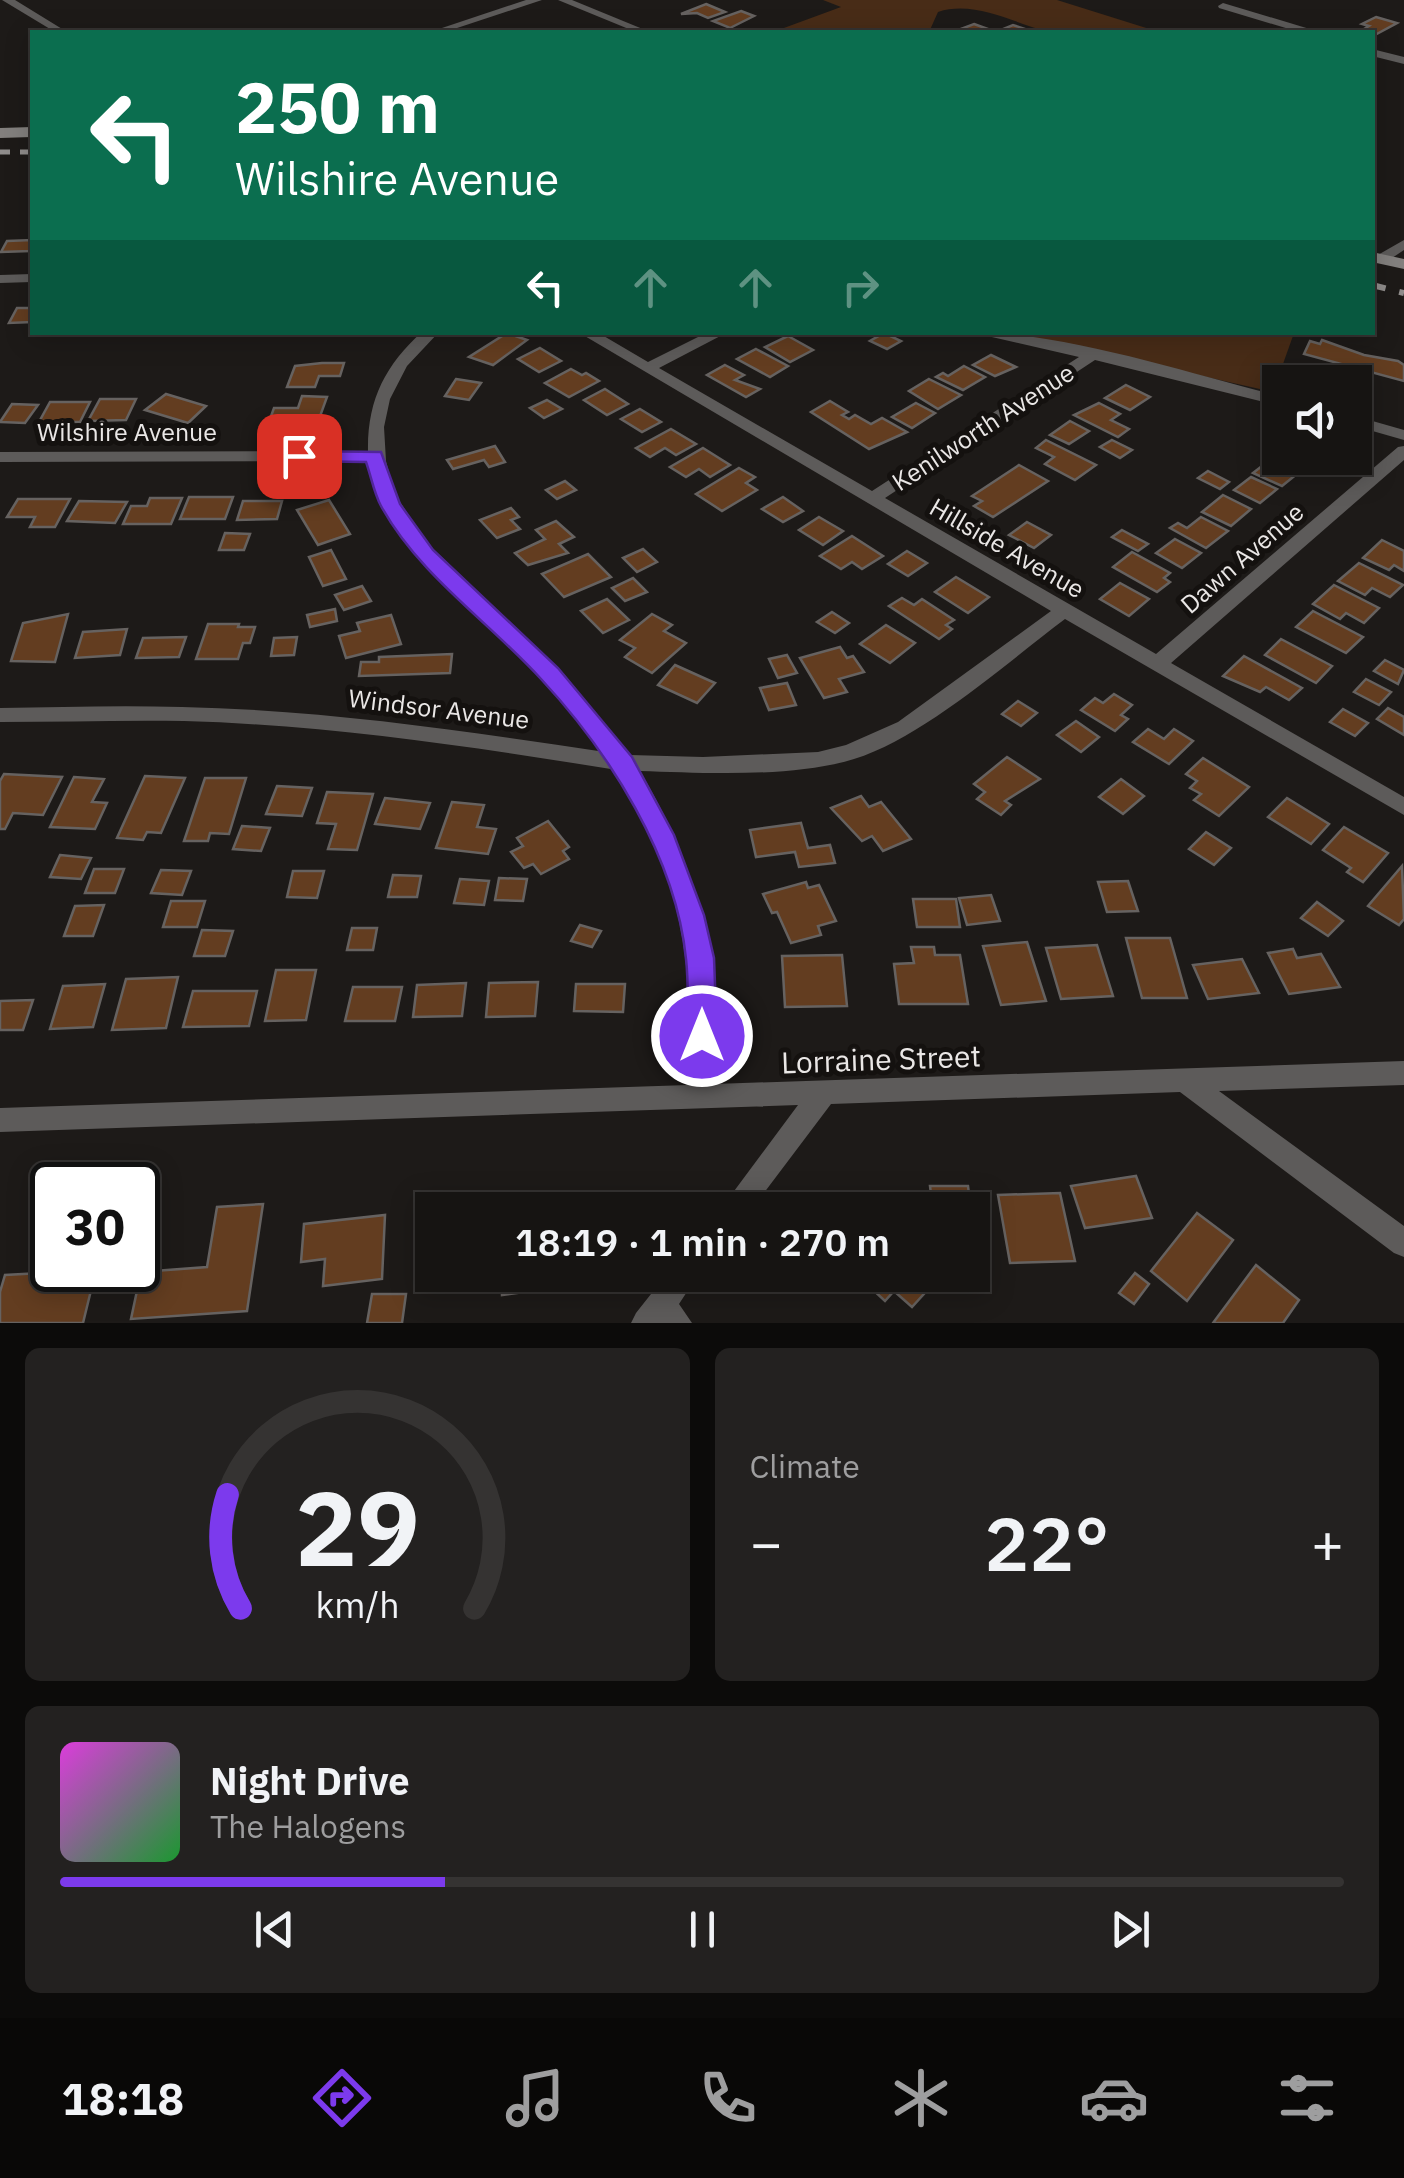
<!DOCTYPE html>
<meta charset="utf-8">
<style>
:root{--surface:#161412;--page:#232120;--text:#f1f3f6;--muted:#9e9e9f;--line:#353332;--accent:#7c3aed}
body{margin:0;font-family:"IBM Plex Sans",sans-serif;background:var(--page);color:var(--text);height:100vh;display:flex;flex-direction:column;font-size:38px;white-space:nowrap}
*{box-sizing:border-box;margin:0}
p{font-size:32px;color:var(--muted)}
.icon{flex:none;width:55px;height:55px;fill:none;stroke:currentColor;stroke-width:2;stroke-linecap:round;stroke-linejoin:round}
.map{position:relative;height:1323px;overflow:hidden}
.details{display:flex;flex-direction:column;gap:25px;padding:25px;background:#0c0b0a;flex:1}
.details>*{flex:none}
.banner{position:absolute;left:30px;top:30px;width:1345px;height:305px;border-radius:0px;box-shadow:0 5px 25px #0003,0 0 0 2px var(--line);background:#0b6e4f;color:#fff;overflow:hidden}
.controls{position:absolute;left:1262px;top:365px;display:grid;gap:20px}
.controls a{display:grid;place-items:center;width:110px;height:110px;border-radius:0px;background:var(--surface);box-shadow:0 5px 25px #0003,0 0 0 2px var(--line);font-size:50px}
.speed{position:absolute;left:30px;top:1162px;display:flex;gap:20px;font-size:50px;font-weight:700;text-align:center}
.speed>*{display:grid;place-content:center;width:130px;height:130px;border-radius:50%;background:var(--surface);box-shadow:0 5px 25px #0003,0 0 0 2px var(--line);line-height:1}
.speed .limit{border:5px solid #111;border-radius:15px;background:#fff;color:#111}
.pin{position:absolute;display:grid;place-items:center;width:85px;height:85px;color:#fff;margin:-42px;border-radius:20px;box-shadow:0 5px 15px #0006}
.me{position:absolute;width:110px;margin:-55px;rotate:0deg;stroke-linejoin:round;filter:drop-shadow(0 0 8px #0008)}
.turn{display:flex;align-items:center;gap:35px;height:210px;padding:0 40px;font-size:45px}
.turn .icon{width:130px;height:130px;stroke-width:2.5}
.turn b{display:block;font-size:70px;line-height:85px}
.lanes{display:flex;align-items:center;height:95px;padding:0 40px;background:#0003;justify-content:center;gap:50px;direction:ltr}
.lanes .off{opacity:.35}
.big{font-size:75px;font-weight:600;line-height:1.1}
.details .widget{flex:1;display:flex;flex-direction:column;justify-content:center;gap:15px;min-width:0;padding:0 35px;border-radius:15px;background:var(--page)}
.details .dial{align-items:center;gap:0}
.dial svg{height:260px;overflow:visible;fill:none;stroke:var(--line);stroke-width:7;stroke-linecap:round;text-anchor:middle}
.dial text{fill:var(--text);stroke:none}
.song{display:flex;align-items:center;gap:30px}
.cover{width:120px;height:120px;border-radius:15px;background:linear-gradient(135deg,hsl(300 70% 55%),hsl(130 70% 35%))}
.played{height:10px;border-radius:5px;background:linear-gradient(90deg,var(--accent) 30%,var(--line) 30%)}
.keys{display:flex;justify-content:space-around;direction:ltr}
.heat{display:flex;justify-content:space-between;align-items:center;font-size:55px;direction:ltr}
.details .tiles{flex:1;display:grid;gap:25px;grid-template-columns:1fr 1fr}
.widget:last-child{grid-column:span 2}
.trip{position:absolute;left:415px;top:1192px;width:575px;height:100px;border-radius:0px;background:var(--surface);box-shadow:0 5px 25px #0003,0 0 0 2px var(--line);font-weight:600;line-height:100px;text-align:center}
.dock{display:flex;height:160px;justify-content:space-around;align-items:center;background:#090807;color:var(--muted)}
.dock .icon{width:70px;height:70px}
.dock .on{color:var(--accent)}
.dock b{font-size:45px;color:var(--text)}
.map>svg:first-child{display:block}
</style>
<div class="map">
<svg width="1404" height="1323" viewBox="0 0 1404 1323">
<rect width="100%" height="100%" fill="#1d1a18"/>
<g fill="#482c17">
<path d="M823,0h234l102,32c-29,1 -84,6 -110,0 -36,-9 -74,-32 -111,-20l-9,20h-156l68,-25z"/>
<path d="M1010,333h284l-21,59z"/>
</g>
<g fill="#633d20" stroke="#666260" stroke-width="2.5">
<path d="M706,4l19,8 -17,6 -11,-5 -16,1z"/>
<path d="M741,11l13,5 -24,12 -17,-7z"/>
<path d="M1376,17l21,6 -24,13 -1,-4h-13l10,-6 -7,-2z"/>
<path d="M974,24l22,8 17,-7 12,4 -9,3h-63z"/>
<path d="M32,240l-2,11 -29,1 6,-11z"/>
<path d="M17,308h15v14l-23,1z"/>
<path d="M507,333l20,7 -34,25 -24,-8z"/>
<path d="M884,333l17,8 -14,8 -17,-8z"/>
<path d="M788,336l25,14 -23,12 -25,-15z"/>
<path d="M1322,340l42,15 34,6 6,4v16l-100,-27 6,-13 10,3z"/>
<path d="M540,348l21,13 -22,11 -21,-13z"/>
<path d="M756,349l32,17 -18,11 -33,-18z"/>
<path d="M991,355l25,12 -21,9 -22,-11z"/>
<path d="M322,363h22l-4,13h-21l-4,11h-28l8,-21z"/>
<path d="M725,365l19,10 -9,5 25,9 -14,8 -39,-22z"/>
<path d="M964,366l21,11 -22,13 -27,-13 7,-4 5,3z"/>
<path d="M571,369l11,6 4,-2 13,8 -30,16 -24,-14z"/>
<path d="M456,379l25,4 -12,17 -24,-4z"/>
<path d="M929,379l32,16 -23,14 -29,-18z"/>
<path d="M1126,385l24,12 -20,13 -25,-12z"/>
<path d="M605,389l23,15 -21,11 -23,-15z"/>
<path d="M166,394l40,12 -18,17 -43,-13z"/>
<path d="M302,396l25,1 -8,22h-49l4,-11h24z"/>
<path d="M100,399h36l-10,21 -38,1z"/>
<path d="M547,400l15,9 -18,9 -14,-10z"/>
<path d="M830,401l18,11 -6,3 7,4 6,-4 16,9 11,-6 25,14 -38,17 -58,-37z"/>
<path d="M50,402h40l-10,20h-41z"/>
<path d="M916,403l19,10 -23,15 -20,-11z"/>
<path d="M1099,403l21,11 -9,6 18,9 -11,8 -44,-22z"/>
<path d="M12,404l26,1 -13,18 -25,-1z"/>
<path d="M640,409l21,13 -19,10 -21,-13z"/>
<path d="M1070,421l19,10 -20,13 -19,-9z"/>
<path d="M671,429l25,15 -20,11 -11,-7 -15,9 -14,-9z"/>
<path d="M1046,440l50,25 -21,15 -30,-16 9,-7 -18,-9z"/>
<path d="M1112,440l20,10 -12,8 -20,-11z"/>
<path d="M495,446l10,16 -16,5 -5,-7 -31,9 -6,-9z"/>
<path d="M703,448l27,17 -20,12 -11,-8 -13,8 -16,-10z"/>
<path d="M1275,456l28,13 -21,17 -29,-13z"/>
<path d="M1019,465l29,16 -55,36 -19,-11 8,-5 -10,-5z"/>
<path d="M739,468l16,9 -9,6 11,7 -35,21 -26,-17z"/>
<path d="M1208,471l21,11 -9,7 -22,-11z"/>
<path d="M1251,477l26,12 -17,14 -26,-13z"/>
<path d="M565,481l11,9 -19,9 -11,-9z"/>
<path d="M1223,495l28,14 -20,17 -29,-14z"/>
<path d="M189,497h44l-8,22h-45z"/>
<path d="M783,497l20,14 -20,11 -21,-13z"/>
<path d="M150,498h32l-11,26h-48l8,-18h16z"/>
<path d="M18,499h52l-15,28h-25l5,-10h-28z"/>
<path d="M329,500l21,34 -32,11 -21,-35z"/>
<path d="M79,501l48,1 -12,21 -48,-2z"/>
<path d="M243,501h39l-5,18 -40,1z"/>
<path d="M511,508l8,9 -8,3 9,9 -23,9 -17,-18z"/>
<path d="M819,517l24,14 -20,14 -24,-15z"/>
<path d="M1201,517l27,14 -22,17 -36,-20 8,-5 9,5z"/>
<path d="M556,521l18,16 -15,7 9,9 -40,12 -13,-12 30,-14 -9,-9z"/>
<path d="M1027,522l24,13 -17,13 -25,-13z"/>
<path d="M1122,530l26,14 -10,7 -26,-14z"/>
<path d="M225,533l25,1 -6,16h-25z"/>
<path d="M852,536l31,20 -21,13 -10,-7 -11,7 -21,-13z"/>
<path d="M1175,539l26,14 -19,15 -26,-15z"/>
<path d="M1382,540l22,11v20l-10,-6 -5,5 -26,-12z"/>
<path d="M643,549l14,13 -20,10 -14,-14z"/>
<path d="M331,550l15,29 -23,7 -14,-29z"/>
<path d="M907,551l20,12 -19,13 -20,-12z"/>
<path d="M1132,552l38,21 -6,5 6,4 -13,10 -44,-25z"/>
<path d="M588,554l23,23 -47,20 -22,-23z"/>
<path d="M1359,563l44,22 -13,12 -18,-9 -7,7 -27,-14z"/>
<path d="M956,577l33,20 -21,16 -33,-21z"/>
<path d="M633,578l14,14 -22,9 -13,-13z"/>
<path d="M1120,583l29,16 -20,17 -29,-17z"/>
<path d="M1334,585l45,23 -15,15 -18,-10 -6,6 -27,-15z"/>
<path d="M362,586l9,15 -27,9 -9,-15z"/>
<path d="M902,598l12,7 8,-6 32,21 -8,5 6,4 -13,10 -50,-33z"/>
<path d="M607,599l22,21 -26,13 -22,-22z"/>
<path d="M335,609l2,12 -27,6 -3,-12z"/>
<path d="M1313,611l50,26 -17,16 -50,-26z"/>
<path d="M832,612l17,11 -14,10 -18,-11z"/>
<path d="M68,614l-13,48 -44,-1 12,-38z"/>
<path d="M652,614l20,11 -8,6 22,12 -34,30 -27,-16 10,-9 -15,-8z"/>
<path d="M391,615l10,29 -55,14 -7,-22 21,-5 -3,-8z"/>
<path d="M208,624h31l-1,3h17l-5,16h-7l-5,16h-42z"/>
<path d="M886,625l29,18 -25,20 -30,-19z"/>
<path d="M127,629l-7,26 -45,3 8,-26z"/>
<path d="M186,637l-7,20 -43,1 7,-20z"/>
<path d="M297,637l-3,18 -23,1 3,-18z"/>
<path d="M1281,639l51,27 -16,17 -51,-28z"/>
<path d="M840,647l7,11 6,-2 11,16 -25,7 8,13 -23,6 -24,-40z"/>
<path d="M452,654l-2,19 -91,3 2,-14h18v-5z"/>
<path d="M787,655l10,18 -19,5 -9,-19z"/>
<path d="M1244,656l58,32 -13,12 -23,-13 -6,5 -37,-16z"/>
<path d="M1385,660l19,10 -6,14 -24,-13z"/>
<path d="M675,665l40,18 -18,20 -39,-18z"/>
<path d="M1366,679l25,13 -12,13 -25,-13z"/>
<path d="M787,683l9,22 -27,5 -9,-22z"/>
<path d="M1114,694l18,11 -11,10 7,4 -13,12 -34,-21 14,-12 8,5z"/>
<path d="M1018,701l19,12 -16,13 -19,-12z"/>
<path d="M1388,708l16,9v18l-27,-16z"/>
<path d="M1343,709l25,14 -13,13 -25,-14z"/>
<path d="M1076,721l23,16 -18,15 -24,-17z"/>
<path d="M1148,729l16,10 10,-10 19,12 -24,23 -36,-22z"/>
<path d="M1007,757l33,22 -35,22 6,4 -10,10 -24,-16 8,-7 -11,-8z"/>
<path d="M1203,758l46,29 -30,29 -25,-16 7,-6 -11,-6 7,-7 -11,-7z"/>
<path d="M4,774l58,3 -19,38 -30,-2 -8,16h-5v-48z"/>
<path d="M145,776l40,2 -24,55 -14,-1 -4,8 -26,-2z"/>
<path d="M74,777l30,2 -12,23 15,1 -12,26 -45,-2z"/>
<path d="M205,778h41l-17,56 -19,-1 -2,8h-24z"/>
<path d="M1121,779l23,17 -21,18 -24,-17z"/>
<path d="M277,786l35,2 -10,28 -36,-2z"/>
<path d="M327,792l46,2 -16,56 -29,-1 8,-25 -19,-1z"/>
<path d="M861,796l8,11 12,-5 30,37 -28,12 -11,-15 -10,5 -31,-33z"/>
<path d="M385,798l45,5 -10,26 -45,-5z"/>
<path d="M1287,798l42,26 -18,20 -43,-27z"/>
<path d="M452,802l32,3 -7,22 19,2 -8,25 -52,-6z"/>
<path d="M548,821l21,26 -6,4 6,8 -28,15 -8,-10 -9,4 -13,-16 12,-6 -6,-8z"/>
<path d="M801,823l7,25 22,-3 5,18 -36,4 -4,-15 -39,5 -6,-27z"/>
<path d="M242,826l28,2 -9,23 -28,-2z"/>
<path d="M1344,827l44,26 -25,29 -16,-10 4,-4 -28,-18z"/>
<path d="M1206,832l25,16 -17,17 -25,-16z"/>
<path d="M60,855l31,3 -10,21 -31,-2z"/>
<path d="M1402,866l2,53 -5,6 -31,-19z"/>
<path d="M94,869h30l-9,24h-30z"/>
<path d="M161,870l30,1 -9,24 -31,-2z"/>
<path d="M293,871h31l-7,27 -30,-1z"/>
<path d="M393,875l28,1 -4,21h-29z"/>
<path d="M499,878l28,1 -4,22 -28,-1z"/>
<path d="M460,879l29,2 -5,24 -30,-2z"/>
<path d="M1128,881l10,30 -31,1 -9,-30z"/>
<path d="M806,882l2,6 11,-3 17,36 -18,5 3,9 -30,8 -14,-31 -5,1 -9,-19z"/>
<path d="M991,895l9,26 -33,4 -8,-27z"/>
<path d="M913,899h43l4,28h-43z"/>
<path d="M171,901h34l-8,26h-34z"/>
<path d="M1317,902l26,19 -15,15 -27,-18z"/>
<path d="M104,905l-11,31h-29l11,-30z"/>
<path d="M580,925l21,6 -9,16 -21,-6z"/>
<path d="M352,928h25l-4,22h-26z"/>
<path d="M202,930l31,1 -8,25h-31z"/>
<path d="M1126,938h44l17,60h-45z"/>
<path d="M1027,942l19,59 -45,4 -18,-59z"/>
<path d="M1097,945l16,51 -52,3 -15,-51z"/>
<path d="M911,947h23l1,8h25l8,49h-69l-5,-40 20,-1z"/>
<path d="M1293,949l4,9 24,-4 19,33 -51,7 -21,-41z"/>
<path d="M842,955l5,51 -62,1 -3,-51z"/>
<path d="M1242,959l17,34 -51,6 -15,-34z"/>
<path d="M276,970h40l-10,50 -41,1z"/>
<path d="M178,977l-12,51 -54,2 14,-51z"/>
<path d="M538,982l-3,34 -49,1 3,-34z"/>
<path d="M466,983l-4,33 -49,1 4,-32z"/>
<path d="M105,984l-12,43 -43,2 13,-43z"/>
<path d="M576,984h49l-2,28 -49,-1z"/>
<path d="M353,987h49l-7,34h-50z"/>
<path d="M193,991h64l-8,35 -66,1z"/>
<path d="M33,1000l-10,30h-23v-29z"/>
<path d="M1136,1176l16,42 -67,10 -14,-42z"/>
<path d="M930,1186h38l3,24h-38z"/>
<path d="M1060,1193l15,68 -65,2 -12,-68z"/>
<path d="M548,1197l1,13h-50l-1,-6z"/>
<path d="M263,1204l-16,107 -116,8 10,-47 66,-5 10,-60z"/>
<path d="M488,1204l-1,6h-55v50l-12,1 8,-56z"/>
<path d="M1197,1213l36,27 -46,61 -36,-30z"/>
<path d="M385,1215l-3,64 -59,7 2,-27 -24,3 3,-38z"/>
<path d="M1256,1265l43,35 -16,23h-70z"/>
<path d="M96,1270l-13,53h-83v-31l5,-17z"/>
<path d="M1135,1273l14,11 -15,20 -15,-11z"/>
<path d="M501,1275h52l1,13 -52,7z"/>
<path d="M857,1275h64l11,10 -20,22 -18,-16 -9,10z"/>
<path d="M372,1294h34l-4,29h-35z"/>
</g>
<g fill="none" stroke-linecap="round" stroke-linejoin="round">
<g fill="#5d5b5a" fill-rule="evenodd">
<path d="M2,0h13l52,32h-12z"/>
<path d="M526,0h16l-97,32h-15z"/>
<path d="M558,0h14l78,32h-14z"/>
<path d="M1223,3l90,27 1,2h-15l-80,-24 -1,-2z"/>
<path d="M1372,49l32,8v7l-32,-8z"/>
<path d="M1404,240v10l-18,12h-10v-6z"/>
<path d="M32,274v8l-32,1v-8z"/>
<path d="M422,332h17l-32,34 -17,33 -6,28 2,34 8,31 30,48 140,134 66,81 73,2 115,-5 28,-7 52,-23 153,-111 -473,-279h19l51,30 60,-30h20l-69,36 213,123 207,-134 -109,-25c95,0 216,41 310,64v10l-185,-46 -210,138 271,156 242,-207 6,-1v14l-233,203 233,134v18l-339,-196c-60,45 -141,118 -211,140 -61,19 -150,14 -214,12 65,111 78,186 74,313l690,-23v24l-185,6 185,135v31l-10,-4 -214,-161 -349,12 -80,106h-31l78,-105 -798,27v-24l688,-23c6,-129 -6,-202 -71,-315 -143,-23 -288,-45 -433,-49 -61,-1 -123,1 -184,1v-14c61,-1 122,-3 182,-1 142,3 284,24 423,45 -30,-42 -65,-80 -102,-116 -58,-54 -114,-94 -134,-175l-369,1v-10l368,-1c-1,-50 17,-86 54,-119z"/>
<path d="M1355,416l49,14v10l-49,-14z"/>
<path d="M666,1275h32l-19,29 13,19h-61l5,-10z"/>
</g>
<g fill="#83807e" fill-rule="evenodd">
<path d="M32,127v10l-32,1v-10z"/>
<path d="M1372,252l32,7v10l-32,-7z"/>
</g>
<path stroke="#908d8c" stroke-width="5" stroke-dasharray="10 10" stroke-linecap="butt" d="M0,152h32"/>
<path stroke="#908d8c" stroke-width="6" stroke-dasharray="14 14" stroke-linecap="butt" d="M1372,285l32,8"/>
</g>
<path fill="#7c3aed" stroke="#51269a" stroke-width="2.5" d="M299,451l82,1 19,52 33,46 125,118 74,89 42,78 30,80 10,43 3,78 -5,8 -10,4 -10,-4 -4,-8c-1,-26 1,-52 -2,-77 -10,-102 -77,-207 -145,-280 -53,-58 -122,-104 -160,-173 -7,-13 -10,-30 -15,-44l-74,-1 -2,-5z"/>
<g text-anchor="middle" stroke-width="10" stroke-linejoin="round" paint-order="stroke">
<g font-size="25" fill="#eae7e6" stroke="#14110f">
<text transform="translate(983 427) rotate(-33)" y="9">Kenilworth Avenue</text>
<text x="127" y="441">Wilshire Avenue</text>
<text transform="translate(1007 548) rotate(30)" y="9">Hillside Avenue</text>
<text transform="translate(1242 558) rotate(-41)" y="9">Dawn Avenue</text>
<text transform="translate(439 709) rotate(7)" y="9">Windsor Avenue</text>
</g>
<g font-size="30" fill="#eae7e6" stroke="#14110f">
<text transform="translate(881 1060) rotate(-2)" y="10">Lorraine Street</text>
</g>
</g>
</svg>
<div class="controls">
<a><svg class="icon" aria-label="sound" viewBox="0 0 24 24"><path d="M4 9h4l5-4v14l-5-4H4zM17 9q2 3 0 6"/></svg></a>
</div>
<div class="speed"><div class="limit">30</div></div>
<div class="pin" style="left:299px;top:456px;background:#d93025"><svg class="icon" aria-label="arrive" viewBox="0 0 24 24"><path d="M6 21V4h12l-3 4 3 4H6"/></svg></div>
<svg class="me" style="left:702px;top:1036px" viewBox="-20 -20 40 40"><circle r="17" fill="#7c3aed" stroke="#fff" stroke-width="3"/><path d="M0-11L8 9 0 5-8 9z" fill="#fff"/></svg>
<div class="trip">18:19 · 1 min · 270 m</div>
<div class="banner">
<div class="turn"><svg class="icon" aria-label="left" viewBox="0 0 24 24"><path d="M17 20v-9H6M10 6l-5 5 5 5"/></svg><div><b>250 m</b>Wilshire Avenue</div></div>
<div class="lanes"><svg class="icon" aria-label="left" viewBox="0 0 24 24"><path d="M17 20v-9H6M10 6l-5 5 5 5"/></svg><svg class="icon off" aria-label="ahead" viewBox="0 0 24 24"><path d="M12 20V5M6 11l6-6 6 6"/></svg><svg class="icon off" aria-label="ahead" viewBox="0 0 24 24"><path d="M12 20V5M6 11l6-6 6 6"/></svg><svg class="icon off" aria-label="right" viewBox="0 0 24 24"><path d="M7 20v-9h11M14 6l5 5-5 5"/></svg></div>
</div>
</div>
<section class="details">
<div class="tiles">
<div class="widget dial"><svg viewBox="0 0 100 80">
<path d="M14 69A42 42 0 1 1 86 69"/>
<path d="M14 69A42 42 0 0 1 10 34" stroke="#7c3aed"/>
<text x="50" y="56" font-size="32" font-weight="700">29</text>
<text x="50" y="72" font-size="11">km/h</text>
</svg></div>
<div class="widget"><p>Climate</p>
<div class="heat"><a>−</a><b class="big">22°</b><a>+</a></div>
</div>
<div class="widget">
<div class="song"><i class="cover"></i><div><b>Night Drive</b><p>The Halogens</p></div></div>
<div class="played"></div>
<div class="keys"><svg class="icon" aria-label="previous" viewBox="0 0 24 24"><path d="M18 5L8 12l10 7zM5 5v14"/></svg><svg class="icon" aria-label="pause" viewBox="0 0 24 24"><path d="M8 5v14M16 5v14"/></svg><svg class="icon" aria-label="next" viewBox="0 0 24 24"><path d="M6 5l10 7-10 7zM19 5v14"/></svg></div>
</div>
</div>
</section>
<nav class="dock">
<b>18:18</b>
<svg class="icon on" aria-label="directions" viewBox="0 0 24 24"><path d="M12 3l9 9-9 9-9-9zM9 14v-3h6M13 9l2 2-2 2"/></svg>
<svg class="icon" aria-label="music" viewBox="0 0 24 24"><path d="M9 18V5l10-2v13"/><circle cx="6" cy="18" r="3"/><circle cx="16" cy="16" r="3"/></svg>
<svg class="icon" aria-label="phone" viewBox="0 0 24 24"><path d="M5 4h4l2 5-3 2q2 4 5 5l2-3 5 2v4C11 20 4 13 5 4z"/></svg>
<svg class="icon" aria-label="climate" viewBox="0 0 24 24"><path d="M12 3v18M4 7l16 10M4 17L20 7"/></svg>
<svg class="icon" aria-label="car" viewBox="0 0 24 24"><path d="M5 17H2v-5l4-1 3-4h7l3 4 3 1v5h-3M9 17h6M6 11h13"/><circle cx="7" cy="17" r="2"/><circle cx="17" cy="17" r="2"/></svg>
<svg class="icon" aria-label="filters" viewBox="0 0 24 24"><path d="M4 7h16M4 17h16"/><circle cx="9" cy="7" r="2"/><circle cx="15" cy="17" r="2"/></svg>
</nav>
